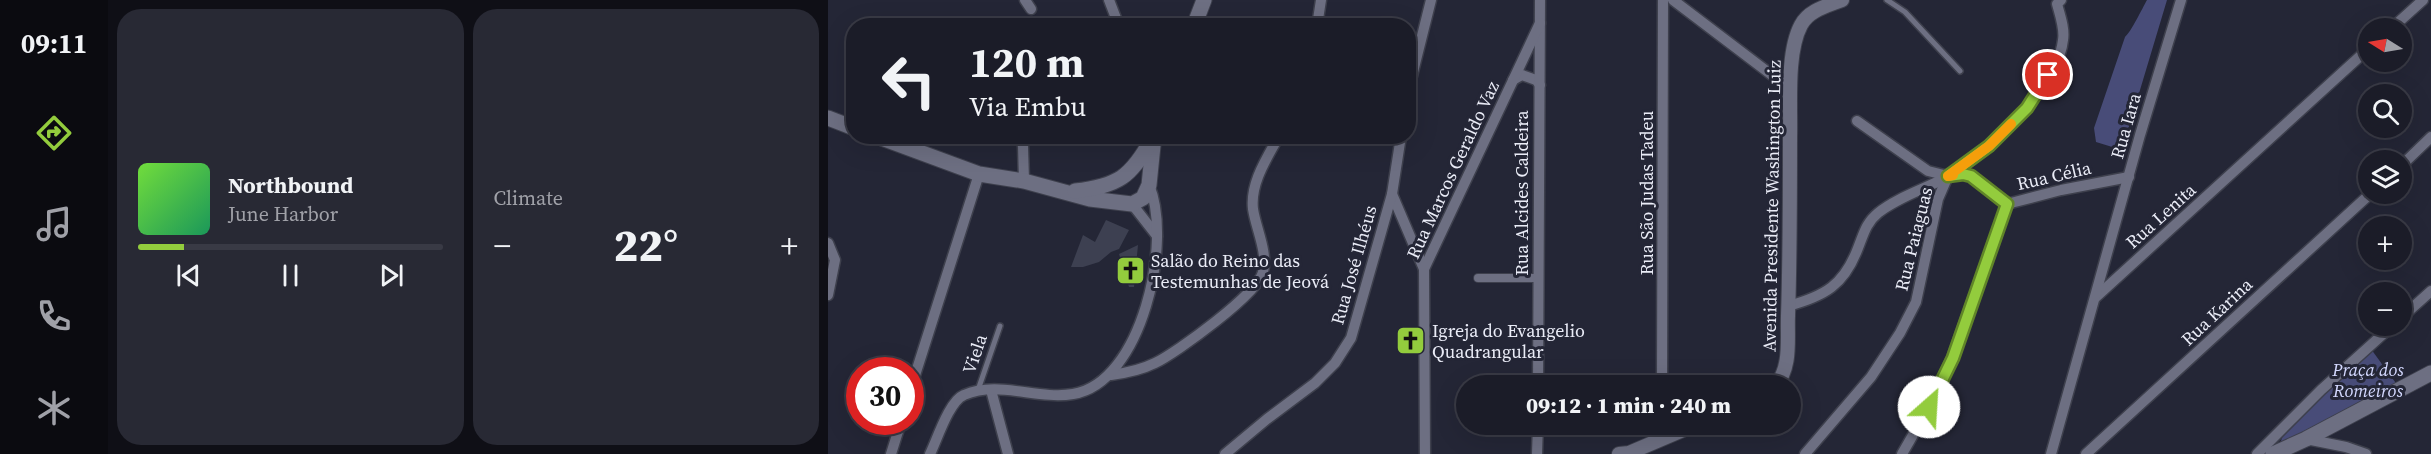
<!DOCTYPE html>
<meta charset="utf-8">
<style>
:root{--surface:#1b1c28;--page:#282934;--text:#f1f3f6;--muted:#a0a1a8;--line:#393a45;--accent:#93cc3d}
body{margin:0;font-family:"Source Serif 4",serif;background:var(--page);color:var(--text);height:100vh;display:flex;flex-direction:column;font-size:22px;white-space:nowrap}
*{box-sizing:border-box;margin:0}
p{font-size:20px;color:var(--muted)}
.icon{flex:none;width:33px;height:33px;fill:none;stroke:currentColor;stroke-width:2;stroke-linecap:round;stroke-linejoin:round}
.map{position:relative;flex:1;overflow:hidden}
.sheet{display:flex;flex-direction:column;gap:9px;padding:9px;background:#0f0f16;width:720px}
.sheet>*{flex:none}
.guide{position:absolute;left:18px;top:18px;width:570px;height:126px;border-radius:24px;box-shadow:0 6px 24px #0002,0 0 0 2px var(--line);background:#1b1c28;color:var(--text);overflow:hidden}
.needle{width:39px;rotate:281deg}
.controls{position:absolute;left:1530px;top:18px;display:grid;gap:12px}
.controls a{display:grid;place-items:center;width:54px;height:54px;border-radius:50%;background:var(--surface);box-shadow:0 6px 24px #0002,0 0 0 2px var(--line);font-size:30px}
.speed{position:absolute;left:18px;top:357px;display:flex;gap:12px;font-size:30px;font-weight:700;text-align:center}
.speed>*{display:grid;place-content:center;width:78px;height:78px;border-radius:50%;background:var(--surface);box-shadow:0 6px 24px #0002,0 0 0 2px var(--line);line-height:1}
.speed .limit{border:9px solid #d22;background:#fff;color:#111}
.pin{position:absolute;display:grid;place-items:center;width:51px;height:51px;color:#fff;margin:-26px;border:3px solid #fff;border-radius:50%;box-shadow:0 2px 6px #0007}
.me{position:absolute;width:66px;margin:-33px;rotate:26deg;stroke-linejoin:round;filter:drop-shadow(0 0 4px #0008)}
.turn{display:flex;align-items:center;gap:21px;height:126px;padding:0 24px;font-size:27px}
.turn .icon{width:78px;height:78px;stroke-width:2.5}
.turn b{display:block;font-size:42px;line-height:51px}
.big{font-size:45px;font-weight:800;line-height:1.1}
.sheet .widget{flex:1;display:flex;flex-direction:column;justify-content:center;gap:9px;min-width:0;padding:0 21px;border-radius:24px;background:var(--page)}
.song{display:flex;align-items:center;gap:18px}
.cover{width:72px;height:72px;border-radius:9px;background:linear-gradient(135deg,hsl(100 70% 55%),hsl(150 70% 35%))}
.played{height:6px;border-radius:3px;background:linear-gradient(90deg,var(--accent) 15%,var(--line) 15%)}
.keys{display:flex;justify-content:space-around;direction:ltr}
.heat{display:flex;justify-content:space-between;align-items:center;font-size:33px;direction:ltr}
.sheet .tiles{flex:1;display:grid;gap:9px;grid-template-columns:repeat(2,1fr)}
.trip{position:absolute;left:628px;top:375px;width:345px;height:60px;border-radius:30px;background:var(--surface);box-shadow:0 6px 24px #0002,0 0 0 2px var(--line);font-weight:800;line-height:60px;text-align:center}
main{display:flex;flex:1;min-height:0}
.tabs{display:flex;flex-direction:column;width:108px;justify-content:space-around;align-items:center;background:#0b0b10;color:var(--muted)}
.tabs .icon{width:42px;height:42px}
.tabs .active{color:var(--accent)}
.tabs b{font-size:27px;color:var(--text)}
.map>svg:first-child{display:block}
</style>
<main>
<nav class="tabs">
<b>09:11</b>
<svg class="icon active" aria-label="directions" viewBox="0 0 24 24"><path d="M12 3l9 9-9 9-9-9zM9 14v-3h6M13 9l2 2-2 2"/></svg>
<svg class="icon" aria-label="music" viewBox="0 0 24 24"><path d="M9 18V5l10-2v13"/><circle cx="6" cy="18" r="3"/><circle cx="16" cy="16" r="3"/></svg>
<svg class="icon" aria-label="phone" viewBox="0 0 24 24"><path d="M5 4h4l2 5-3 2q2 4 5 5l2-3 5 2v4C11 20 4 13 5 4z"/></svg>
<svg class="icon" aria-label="climate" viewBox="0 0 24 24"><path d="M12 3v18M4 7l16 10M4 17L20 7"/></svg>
</nav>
<section class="sheet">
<div class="tiles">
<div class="widget">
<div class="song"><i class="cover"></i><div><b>Northbound</b><p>June Harbor</p></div></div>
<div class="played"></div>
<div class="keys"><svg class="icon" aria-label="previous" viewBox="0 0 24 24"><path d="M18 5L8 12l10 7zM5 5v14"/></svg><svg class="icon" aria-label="pause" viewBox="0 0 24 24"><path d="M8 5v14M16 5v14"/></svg><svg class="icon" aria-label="next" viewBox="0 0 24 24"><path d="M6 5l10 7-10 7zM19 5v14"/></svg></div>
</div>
<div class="widget"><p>Climate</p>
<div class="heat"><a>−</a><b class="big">22°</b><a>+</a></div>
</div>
</div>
</section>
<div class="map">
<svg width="1603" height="454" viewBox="0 0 1603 454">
<rect width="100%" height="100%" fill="#242636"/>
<g fill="#484c78">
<path d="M1319,0h20l-45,150 -26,-8 -2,-14 31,-91c6,-5 17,-28 22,-37z"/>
<path d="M1543,349l27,37 -110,56 -7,-1 3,-9z"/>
</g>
<g fill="#3d4051">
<path d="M278,220l23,10 -10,19 -8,3 -12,10 -16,5h-12l12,-32 12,7z"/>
<path d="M310,245l-4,42h-5l-10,-33z"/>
<path d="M574,336l18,1 -1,10 -18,-2z"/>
</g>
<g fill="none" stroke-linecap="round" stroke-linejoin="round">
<defs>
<g id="service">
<path d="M1059,0l18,12 55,59"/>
<path d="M150,390l22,-64"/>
</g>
<path id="pedestrian" d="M650,278h60"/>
<g id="minor">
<path d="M197,0l6,9"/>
<path d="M281,0l10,26"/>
<path d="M845,0l116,88"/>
<path d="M489,26l4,-26"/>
<path d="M1564,28l31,-28"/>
<path d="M685,80l9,-5 14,5 4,5"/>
<path d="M580,92l23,-92"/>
<path d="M1029,121l71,50 20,5 15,-2 8,2 36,28"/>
<path d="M192,136l3,10 1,35"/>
<path d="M1574,165l29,-28"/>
<path d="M564,194l32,75"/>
<path d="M304,204l25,32"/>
<path d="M0,243l7,17 -7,35"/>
<path d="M1268,297l272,-248"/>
<path d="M960,306c37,-10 56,-21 70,-58 6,-15 8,-25 20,-35 20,-16 47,-24 69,-36 39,-23 111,-91 116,-137 2,-11 -3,-25 -6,-36l4,-4"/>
<path d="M1574,317l29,-26"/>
<path d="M283,375c15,-2 30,-5 44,-12 21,-10 104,-70 108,-91 5,-20 -7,-43 -10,-63 -3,-26 14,-51 26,-73"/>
<path d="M710,386l2,-386"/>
<path d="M834,386l1,-386"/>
<path d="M163,390l17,64"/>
<path d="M82,391l69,-217"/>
<path d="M1478,439l40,8 20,7"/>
<path d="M833,440v-16"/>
<path d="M63,454l10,-32"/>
<path d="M102,454c7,-14 19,-53 34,-59 34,-15 73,5 109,-1 69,-11 100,-153 76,-209"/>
<path d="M397,454l42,-35 48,-36 20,-20 16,-25 41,-144 9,-58"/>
<path d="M597,454l-1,-185 116,-246"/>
<path d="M709,454l1,-30"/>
<path d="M977,454l66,-77 29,-44 16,-31 22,-103 10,-23"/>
<path d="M1074,454l27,-47 23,-49 55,-154 54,-14 68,-13"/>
<path d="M1223,454l89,-319 41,-135"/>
<path d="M1258,454l284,-260"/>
<path d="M1429,454l64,-64 71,-64"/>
</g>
<g id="tertiary">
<path d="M947,386c17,-18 12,-48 13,-70 2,-60 2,-119 2,-178 1,-31 -4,-85 11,-113 8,-15 26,-19 41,-25"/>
<path d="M791,454l10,-1 68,-29"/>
</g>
<g id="secondary">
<path d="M366,26l10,-26"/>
<path d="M0,118l26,10"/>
<path d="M48,136l103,38 45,7 66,18 42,5 11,-6 6,-13 5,-49"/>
<path d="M247,191c43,-5 56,-14 77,-52"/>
<path d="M1445,454l33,-15 125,-66"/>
</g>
</defs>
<use href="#service" stroke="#3e404d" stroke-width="8"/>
<use href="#pedestrian" stroke="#3e404d" stroke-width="10"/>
<use href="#minor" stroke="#3e404d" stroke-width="13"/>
<use href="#tertiary" stroke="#3e404d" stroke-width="16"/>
<use href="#secondary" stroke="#3e404d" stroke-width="17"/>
<use href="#service" stroke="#6d6f82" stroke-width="5"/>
<use href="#pedestrian" stroke="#6d6f82" stroke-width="8"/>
<use href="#minor" stroke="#6d6f82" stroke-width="10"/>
<use href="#tertiary" stroke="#6d6f82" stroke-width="14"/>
<use href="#secondary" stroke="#6d6f82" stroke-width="15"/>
</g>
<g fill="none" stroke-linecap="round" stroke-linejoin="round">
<defs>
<path id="route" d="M1101,407l24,-49 54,-154 -36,-28 -8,-2 -15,2 41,-30 38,-38 21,-33"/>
</defs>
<use href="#route" stroke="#608528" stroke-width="15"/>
<use href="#route" stroke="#93cc3d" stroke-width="10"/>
<path stroke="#f59e0b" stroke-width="10" d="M1125,175l-5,1 41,-30 22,-22"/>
</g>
<defs>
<symbol id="church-square" viewBox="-11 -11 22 22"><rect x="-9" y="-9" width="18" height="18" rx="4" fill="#93cc3d" stroke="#242636"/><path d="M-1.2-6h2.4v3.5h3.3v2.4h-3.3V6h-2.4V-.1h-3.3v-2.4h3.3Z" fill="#111"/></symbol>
</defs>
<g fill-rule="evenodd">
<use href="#church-square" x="286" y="254" width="33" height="33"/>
<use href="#church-square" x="566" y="324" width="33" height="33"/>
</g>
<g text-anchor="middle" stroke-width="6" stroke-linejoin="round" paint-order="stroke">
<g font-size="18" fill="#eaecf7" stroke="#242636">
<text transform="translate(1298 126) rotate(-74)" y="6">Rua Iara</text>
<text transform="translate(625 170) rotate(-65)" y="6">Rua Marcos Geraldo Vaz</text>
<text transform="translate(1226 176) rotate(-13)" y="6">Rua Célia</text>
<text transform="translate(694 193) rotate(-90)" y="6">Rua Alcides Caldeira</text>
<text transform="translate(819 193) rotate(-90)" y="6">Rua São Judas Tadeu</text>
<text transform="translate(944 206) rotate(-89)" y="6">Avenida Presidente Washington Luiz</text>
<text transform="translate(1333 216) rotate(-42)" y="6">Rua Lenita</text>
<text transform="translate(1086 239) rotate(-76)" y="6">Rua Paiaguas</text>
<text transform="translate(526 265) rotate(-74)" y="6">Rua José Ilhéus</text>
<text transform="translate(1389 312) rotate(-43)" y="6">Rua Karina</text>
<text transform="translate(147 354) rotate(-71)" y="6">Viela</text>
</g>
<g font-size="18" fill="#eaecf7" stroke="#242636" text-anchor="start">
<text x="323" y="267">Salão do Reino das<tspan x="323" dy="21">Testemunhas de Jeová</tspan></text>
<text x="604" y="337">Igreja do Evangelio<tspan x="604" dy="21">Quadrangular</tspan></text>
</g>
<g font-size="18" font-style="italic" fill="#d3d8fe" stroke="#242636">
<text x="1540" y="376">Praça dos<tspan x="1540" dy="21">Romeiros</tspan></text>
</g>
</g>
</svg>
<div class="controls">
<a><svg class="needle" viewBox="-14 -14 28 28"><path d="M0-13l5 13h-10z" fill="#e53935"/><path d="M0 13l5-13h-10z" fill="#a0a1a8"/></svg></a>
<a><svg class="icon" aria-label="search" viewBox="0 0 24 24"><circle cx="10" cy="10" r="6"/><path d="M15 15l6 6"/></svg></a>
<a><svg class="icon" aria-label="layers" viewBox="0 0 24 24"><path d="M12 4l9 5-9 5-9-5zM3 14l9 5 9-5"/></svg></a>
<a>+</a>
<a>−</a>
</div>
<div class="speed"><div class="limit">30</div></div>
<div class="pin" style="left:1220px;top:75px;background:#d93025"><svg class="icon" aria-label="arrive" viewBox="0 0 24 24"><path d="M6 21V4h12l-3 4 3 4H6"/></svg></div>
<svg class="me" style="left:1101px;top:407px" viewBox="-20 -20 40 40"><circle r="19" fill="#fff"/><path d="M0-13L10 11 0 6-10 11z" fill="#93cc3d"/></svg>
<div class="trip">09:12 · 1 min · 240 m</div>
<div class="guide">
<div class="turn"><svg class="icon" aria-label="left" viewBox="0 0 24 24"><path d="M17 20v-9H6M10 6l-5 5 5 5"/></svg><div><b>120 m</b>Via Embu</div></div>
</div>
</div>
</main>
